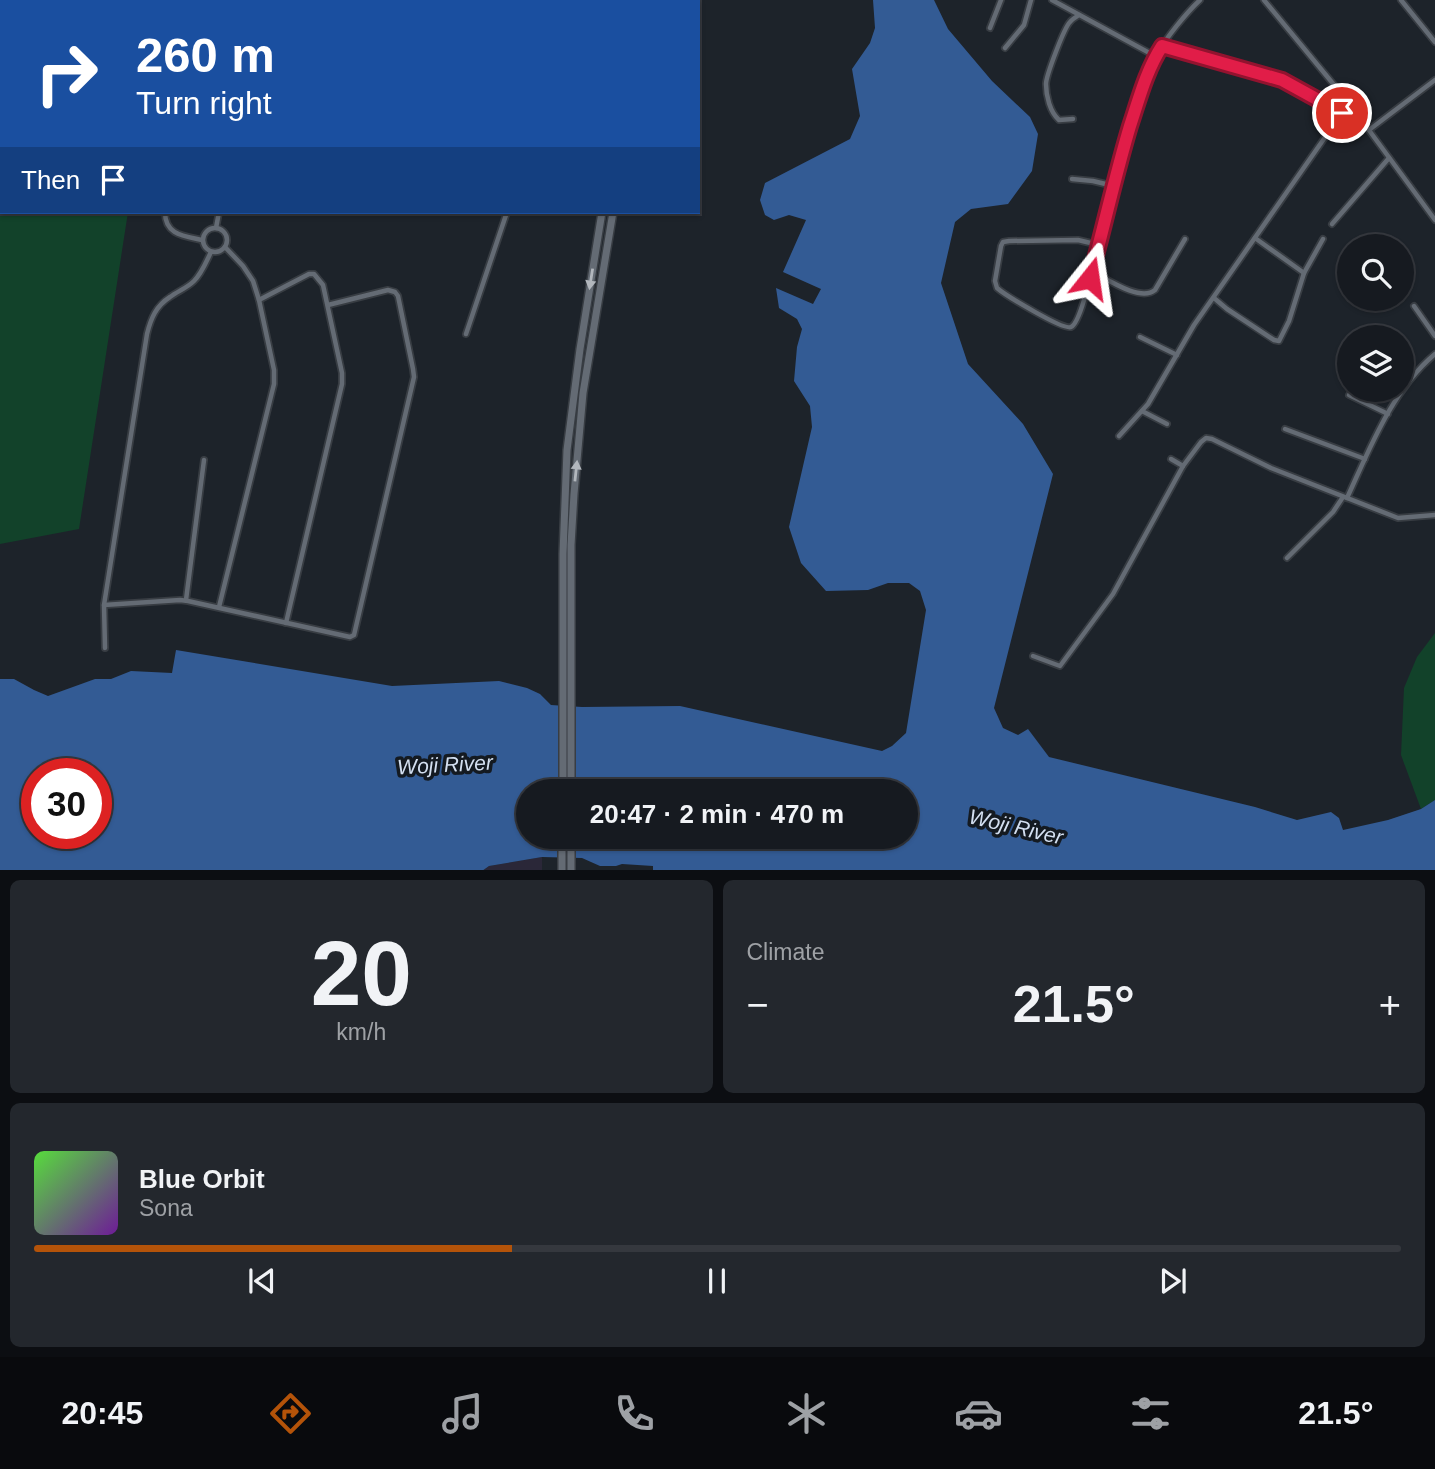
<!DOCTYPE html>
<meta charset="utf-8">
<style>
:root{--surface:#161a20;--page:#23272d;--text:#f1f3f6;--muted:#9ea1a5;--line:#35383e;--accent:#b45309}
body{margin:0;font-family:Arial,sans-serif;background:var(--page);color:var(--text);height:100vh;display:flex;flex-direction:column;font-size:26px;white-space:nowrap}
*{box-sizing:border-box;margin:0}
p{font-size:23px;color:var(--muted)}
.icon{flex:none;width:38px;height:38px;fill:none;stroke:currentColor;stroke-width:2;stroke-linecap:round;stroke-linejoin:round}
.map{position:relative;height:870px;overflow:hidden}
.drawer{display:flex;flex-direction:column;gap:10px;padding:10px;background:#0c0e12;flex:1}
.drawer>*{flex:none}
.guide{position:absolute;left:0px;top:0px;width:700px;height:214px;box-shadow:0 2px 5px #0004,0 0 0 2px var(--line);background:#1a4fa0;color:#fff;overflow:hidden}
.tools{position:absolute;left:1337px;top:234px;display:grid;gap:14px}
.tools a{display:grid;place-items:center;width:77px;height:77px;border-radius:50%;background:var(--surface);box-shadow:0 2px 5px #0004,0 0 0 2px var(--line);font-size:35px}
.speed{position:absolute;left:21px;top:758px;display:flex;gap:14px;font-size:35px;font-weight:700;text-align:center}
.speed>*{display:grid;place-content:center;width:91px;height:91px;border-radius:50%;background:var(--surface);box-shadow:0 2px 5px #0004,0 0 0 2px var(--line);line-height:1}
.speed .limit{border:10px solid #d22;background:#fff;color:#111}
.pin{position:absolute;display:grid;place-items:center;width:60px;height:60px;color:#fff;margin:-30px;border:4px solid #fff;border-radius:50%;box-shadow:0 2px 7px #0007}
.me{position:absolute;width:77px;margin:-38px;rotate:15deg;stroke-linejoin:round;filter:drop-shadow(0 0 5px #0008)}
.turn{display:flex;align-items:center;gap:24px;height:147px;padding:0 21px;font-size:32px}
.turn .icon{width:91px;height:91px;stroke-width:2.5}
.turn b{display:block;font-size:49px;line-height:60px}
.then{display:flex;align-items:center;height:66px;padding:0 21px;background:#0003;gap:14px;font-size:26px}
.big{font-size:52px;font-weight:800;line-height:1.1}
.drawer .widget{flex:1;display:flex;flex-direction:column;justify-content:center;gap:10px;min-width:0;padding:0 24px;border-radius:10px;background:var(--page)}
.drawer .dial{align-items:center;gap:0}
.dial b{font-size:91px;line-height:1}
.song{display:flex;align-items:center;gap:21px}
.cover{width:84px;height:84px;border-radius:10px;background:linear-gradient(135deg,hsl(110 70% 55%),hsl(280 70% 35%))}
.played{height:7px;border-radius:4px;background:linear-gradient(90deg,var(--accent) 35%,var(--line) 35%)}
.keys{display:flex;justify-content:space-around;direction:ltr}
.heat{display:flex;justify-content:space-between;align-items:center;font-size:38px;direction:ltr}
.drawer .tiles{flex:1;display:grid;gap:10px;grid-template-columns:1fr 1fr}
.widget:last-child{grid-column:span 2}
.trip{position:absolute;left:516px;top:779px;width:402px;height:70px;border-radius:35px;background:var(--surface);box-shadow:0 2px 5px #0004,0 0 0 2px var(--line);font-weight:800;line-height:70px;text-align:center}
.dock{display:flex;height:112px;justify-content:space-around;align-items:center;background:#090a0d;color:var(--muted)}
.dock .icon{width:49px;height:49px}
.dock .selected{color:var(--accent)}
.dock b{font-size:32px;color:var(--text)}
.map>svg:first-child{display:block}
</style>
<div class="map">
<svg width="1435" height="871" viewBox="0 0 1435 871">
<rect width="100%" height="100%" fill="#1d232a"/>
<path fill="#2a2738" d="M542,857v13l-60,1 7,-5z"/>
<g fill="#12422a">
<path d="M2,83v129h126l-49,317 -79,15v-460z"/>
<path d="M1435,633v167l-14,9 -20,-54 3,-67 13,-31z"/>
</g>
<path fill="#335b94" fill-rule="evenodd" d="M873,0h61l14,29 44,52 38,36 8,17 -6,37 -24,33 -37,5 -16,13 -14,61 27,81 55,60 30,50 -59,234 9,20 15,7 10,-6 21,28 206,50 42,13 34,-8 8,6 4,12 45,-10 33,-11 14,-9v70l-782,1v-5l-31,-2 -6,2h-16l-18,-8 -40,-1 -53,9 -7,5 -482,-1v-191h14l20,11 14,6 47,-17h16l20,-8 41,2 4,-23 216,36 107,-5 28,7 13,6 11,11 31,2 98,-1 202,45 10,-5 14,-13 20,-123 -6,-19 -11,-8h-21l-20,7 -42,1 -25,-28 -12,-36 23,-100 -2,-21 -16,-25 3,-34 5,-18 -5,-10 -18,-11 -3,-20 37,16 8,-15 -38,-17 23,-52 -17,-5 -15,5 -9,-5 -5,-15 5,-17 85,-44 10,-23 -8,-47 18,-26 5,-15zM37,774h59v59h-59zM528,791h378v45h-378z"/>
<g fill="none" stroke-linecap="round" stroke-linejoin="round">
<defs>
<g id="street">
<path d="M131,0v2"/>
<path d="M169,0v2"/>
<path d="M234,0v2"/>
<path d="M356,0v2"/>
<path d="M542,0l1,2"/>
<path d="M1052,0l103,56"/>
<path d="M1264,0l85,103 86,117"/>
<path d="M1401,0l34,42"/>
<path d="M340,2v-2"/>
<path d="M990,28l11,-28"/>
<path d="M1162,46l120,34 60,33"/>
<path d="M1005,48l19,-23 7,-25"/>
<path d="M1073,119l-14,1c-9,-8 -13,-24 -13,-36 0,-8 18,-56 24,-62 2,-3 6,-5 9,-7"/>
<path d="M1369,130l66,-50"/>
<path d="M1072,179l21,2 21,5"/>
<path d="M165,212c0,23 19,24 37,28"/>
<path d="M1332,224l57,-66"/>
<path d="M216,228l3,-16"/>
<circle cx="215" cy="240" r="12"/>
<path d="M1255,238l49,35"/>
<path d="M1099,245l-21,-5 -69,1 -6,1 -2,4 -6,35 2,7c8,7 67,43 74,39 9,-4 19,-49 21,-60 13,-47 25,-96 39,-143 7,-24 14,-48 26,-70 9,-16 29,-41 43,-54"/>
<path d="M1091,271c16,8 49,31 64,19l30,-51"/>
<path d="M1214,298l13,11 47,31 5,1 10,-20 15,-48 19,-34"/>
<path d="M259,300l50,-26h5l9,11 19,88v11l-56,239"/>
<path d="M1414,306l21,30"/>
<path d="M466,334l41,-122"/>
<path d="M1140,337l37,18"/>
<path d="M1349,395l39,19"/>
<path d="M1142,411l25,13"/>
<path d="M1285,429l80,30"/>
<path d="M1119,436l29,-32 46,-79 155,-222"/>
<path d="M1171,459l12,7"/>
<path d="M1347,498c23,-50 45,-108 88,-144"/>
<path d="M1287,558l46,-46 10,-15"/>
<path d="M186,600l18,-140"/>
<path d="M104,605l76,-5 8,1 162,36 4,-2 60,-258 -1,-8 -15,-73 -3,-4 -7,-2 -60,15"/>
<path d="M219,607l55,-223v-14l-15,-70 -6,-19 -10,-15 -18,-19"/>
<path d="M105,648l-1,-43 43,-271c4,-16 9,-28 23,-37 8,-6 17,-9 24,-16 8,-8 12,-19 17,-29"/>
<path d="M1033,656l27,10 53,-72 70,-128 18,-24 5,-4 6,1 59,29 127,50 37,-3"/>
</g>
<g id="secondary">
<path d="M638,2l1,-2"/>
<path d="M648,2l1,-2"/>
<path d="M563,791v-237l4,-104 13,-101 22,-137"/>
<path d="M571,791v-246l3,-51 9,-101 30,-181"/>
<path d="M562,871v-35"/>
<path d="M571,871v-35"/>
</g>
</defs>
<use href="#street" stroke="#383d43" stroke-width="8"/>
<use href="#secondary" stroke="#383d43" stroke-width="10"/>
<use href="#street" stroke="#646b74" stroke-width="4.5"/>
<use href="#secondary" stroke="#646b74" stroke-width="7"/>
</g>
<defs><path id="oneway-solid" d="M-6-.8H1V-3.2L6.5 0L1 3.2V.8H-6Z" transform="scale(1.75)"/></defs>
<g fill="#b2b7bd">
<use href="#oneway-solid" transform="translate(591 279) rotate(99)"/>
<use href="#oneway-solid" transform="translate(576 471) rotate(-84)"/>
</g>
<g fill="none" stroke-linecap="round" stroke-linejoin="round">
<defs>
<path id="route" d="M1090,278c14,-51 25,-102 40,-152 9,-27 16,-55 32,-80l120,34 60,33"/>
</defs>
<use href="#route" stroke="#92132f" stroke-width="18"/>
<use href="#route" stroke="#e11d48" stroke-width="12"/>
</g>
<g text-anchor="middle" stroke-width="7" stroke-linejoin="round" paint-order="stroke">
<g font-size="21" font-style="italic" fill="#d3dff0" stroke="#141a21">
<text transform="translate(445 765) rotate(-3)" y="7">Woji River</text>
<text transform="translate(1016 827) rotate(13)" y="7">Woji River</text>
</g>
</g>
</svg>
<div class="tools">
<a><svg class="icon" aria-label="search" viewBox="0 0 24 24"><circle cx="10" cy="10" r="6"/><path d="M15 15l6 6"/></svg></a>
<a><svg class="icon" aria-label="layers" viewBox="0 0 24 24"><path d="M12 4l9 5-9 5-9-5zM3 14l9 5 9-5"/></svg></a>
</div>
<div class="speed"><div class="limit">30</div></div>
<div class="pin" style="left:1342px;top:113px;background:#d93025"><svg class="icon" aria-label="arrive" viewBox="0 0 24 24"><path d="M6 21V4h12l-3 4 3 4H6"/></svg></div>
<svg class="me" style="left:1090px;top:278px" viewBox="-20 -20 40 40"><path d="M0-17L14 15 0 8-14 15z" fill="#e11d48" stroke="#fff" stroke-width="4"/></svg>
<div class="trip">20:47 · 2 min · 470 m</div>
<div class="guide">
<div class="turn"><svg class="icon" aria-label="right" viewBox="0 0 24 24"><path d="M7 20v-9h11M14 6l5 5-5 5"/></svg><div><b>260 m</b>Turn right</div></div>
<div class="then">Then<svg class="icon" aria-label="arrive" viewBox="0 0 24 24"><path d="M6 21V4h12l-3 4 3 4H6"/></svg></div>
</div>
</div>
<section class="drawer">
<div class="tiles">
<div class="widget dial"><b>20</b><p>km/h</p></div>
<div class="widget"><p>Climate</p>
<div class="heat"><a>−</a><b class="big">21.5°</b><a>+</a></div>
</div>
<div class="widget">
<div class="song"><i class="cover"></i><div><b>Blue Orbit</b><p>Sona</p></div></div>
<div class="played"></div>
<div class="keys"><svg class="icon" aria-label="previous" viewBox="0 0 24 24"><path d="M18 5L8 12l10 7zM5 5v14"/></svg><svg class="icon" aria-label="pause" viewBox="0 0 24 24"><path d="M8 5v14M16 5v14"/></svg><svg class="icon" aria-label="next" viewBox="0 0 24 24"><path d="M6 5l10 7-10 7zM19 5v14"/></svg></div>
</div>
</div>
</section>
<nav class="dock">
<b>20:45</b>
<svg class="icon selected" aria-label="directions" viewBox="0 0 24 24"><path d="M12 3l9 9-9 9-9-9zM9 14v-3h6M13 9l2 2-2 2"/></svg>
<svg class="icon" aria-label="music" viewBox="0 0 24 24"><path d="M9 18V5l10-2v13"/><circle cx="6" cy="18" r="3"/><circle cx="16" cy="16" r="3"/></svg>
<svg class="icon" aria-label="phone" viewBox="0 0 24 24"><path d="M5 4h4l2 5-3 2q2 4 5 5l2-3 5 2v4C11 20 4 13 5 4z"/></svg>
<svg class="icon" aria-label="climate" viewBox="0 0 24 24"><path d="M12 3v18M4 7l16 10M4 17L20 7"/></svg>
<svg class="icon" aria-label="car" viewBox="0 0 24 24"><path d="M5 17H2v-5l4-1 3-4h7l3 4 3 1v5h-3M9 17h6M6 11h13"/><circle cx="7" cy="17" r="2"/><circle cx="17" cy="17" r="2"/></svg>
<svg class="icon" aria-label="filters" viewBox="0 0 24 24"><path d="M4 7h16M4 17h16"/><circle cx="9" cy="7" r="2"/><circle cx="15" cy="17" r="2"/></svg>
<b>21.5°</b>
</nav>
